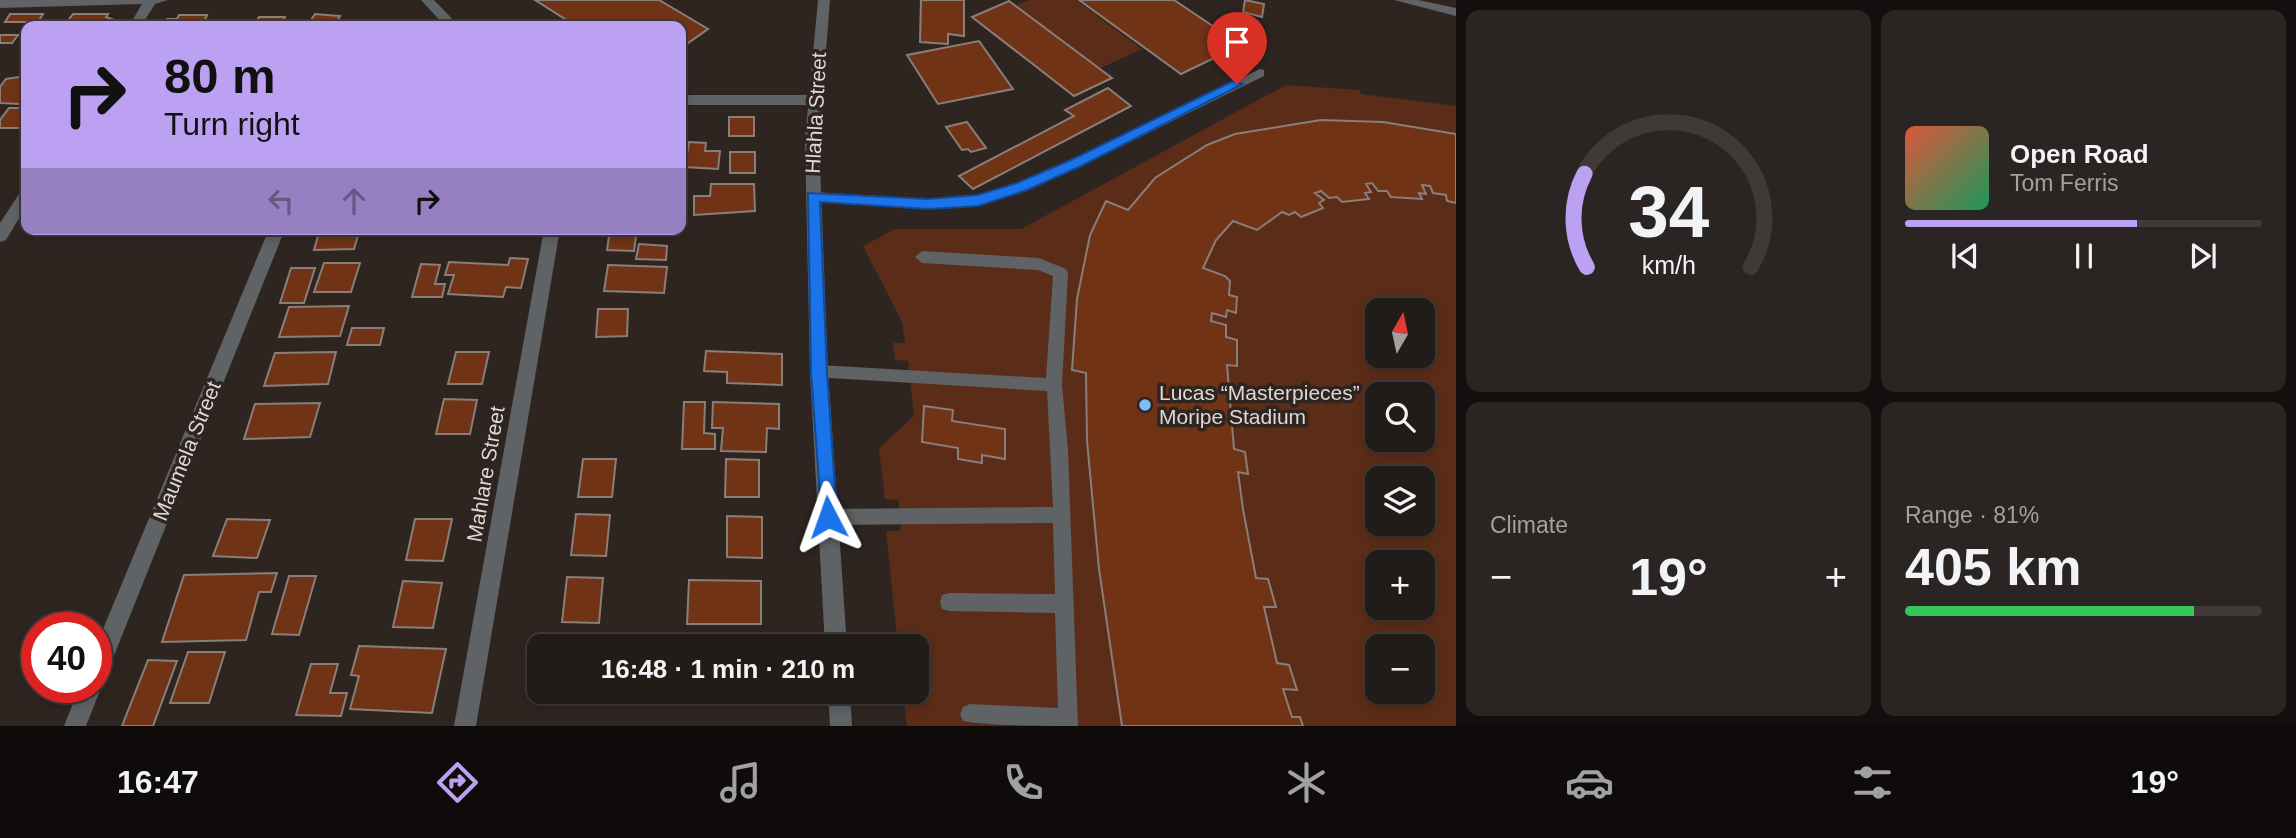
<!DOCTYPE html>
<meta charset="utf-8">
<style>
:root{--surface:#221c19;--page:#2a2522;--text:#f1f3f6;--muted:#a2a1a2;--line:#3f3a38;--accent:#bca0f2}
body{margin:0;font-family:Arial,sans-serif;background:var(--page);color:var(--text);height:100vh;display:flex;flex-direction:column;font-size:26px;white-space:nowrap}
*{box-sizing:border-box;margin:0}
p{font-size:23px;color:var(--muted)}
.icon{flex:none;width:38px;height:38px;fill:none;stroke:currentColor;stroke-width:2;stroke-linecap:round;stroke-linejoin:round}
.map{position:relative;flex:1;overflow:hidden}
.details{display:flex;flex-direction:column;gap:10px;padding:10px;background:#130f0e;width:840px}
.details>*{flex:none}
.top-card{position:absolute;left:21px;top:21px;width:665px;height:214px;border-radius:14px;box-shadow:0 4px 10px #0003,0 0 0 2px var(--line);background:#bca0f2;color:#111;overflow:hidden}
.needle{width:46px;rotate:9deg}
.tools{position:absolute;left:1365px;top:298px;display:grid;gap:14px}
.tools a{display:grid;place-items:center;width:70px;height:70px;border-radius:14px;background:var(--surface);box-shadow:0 4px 10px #0003,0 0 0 2px var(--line);font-size:35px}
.speed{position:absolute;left:21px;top:612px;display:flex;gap:14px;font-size:35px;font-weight:700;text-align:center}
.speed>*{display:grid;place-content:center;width:91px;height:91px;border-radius:50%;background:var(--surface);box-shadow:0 4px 10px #0003,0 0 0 2px var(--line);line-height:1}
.speed .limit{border:10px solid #d22;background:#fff;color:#111}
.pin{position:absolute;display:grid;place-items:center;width:60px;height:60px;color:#fff;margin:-72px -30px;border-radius:50% 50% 50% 0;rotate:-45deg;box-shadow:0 0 7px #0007}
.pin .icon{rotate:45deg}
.me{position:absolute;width:77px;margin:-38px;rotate:356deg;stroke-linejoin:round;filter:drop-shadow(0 0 5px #0008)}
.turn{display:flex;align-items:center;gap:24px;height:147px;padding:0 28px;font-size:32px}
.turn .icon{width:91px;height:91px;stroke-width:2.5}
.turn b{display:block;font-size:49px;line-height:60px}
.lanes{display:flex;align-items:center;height:66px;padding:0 28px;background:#0003;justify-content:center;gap:35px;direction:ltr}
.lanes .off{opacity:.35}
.big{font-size:52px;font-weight:600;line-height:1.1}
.details .widget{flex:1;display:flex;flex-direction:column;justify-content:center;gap:10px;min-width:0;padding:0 24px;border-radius:14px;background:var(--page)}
.details .dial{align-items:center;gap:0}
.dial svg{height:182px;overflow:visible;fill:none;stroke:var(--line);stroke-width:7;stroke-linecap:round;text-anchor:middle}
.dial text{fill:var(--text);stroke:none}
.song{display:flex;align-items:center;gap:21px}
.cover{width:84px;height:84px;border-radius:10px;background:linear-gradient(135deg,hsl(10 70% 55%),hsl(150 70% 35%))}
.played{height:7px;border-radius:4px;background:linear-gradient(90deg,var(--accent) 65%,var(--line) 65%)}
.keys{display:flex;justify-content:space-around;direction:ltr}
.heat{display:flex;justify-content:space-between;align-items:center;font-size:38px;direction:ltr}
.charge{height:10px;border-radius:5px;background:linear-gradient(90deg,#34c759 81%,var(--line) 0)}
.details .tiles{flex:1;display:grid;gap:10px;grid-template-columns:repeat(2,1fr)}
.trip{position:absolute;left:527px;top:634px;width:402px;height:70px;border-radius:14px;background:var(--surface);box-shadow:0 4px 10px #0003,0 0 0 2px var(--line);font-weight:600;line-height:70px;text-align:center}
.menu{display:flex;height:112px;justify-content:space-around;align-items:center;background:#0e0b0a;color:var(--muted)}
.menu .icon{width:49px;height:49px}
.menu .on{color:var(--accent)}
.menu b{font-size:32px;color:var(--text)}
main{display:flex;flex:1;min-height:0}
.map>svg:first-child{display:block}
</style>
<main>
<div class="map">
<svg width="1456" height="726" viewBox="0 0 1456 726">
<rect width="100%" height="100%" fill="#2e2521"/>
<g fill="#5b2c18" fill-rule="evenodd">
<path d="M1029,0h47l66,49 -46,21 -82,-64z"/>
<path d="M1286,85l73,5 2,4 95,12v620h-549l-4,-35h14v-45h-19l-12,-115h14l2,-11 -4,-20 -13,-1 -6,-51 35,-32 -6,-55 -13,-1 -2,-17h12l-3,-21 -39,-76 32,-17h126zM1377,310h46v45h-46zM1377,394h46v45h-46zM1377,478h46v45h-46zM1377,562h46v45h-46zM1377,646h46v45h-46z"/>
</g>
<g fill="#703316" stroke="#897e7a" stroke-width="2">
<path d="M535,0h124l49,29 -27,19v-22h-53l-7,-4 -8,4h-37z"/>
<path d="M921,0h43v36l-16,-2v10l-28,-2z"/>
<path d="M1079,0h95l67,45 -60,29z"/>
<path d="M1245,0l19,4 -2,13 -19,-5z"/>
<path d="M1009,1l103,77 -38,18 -102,-79z"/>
<path d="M10,14h33l-5,8h-33z"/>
<path d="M73,14h35l-2,3 11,4 -3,5h-50z"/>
<path d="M315,14l25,2 -6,10h-27z"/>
<path d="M179,15h28l-4,9h6l-46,2 4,-7h10z"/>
<path d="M259,17h26l-4,9h-27z"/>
<path d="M0,35h18l-6,8h-12z"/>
<path d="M979,41l34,48 -75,15 -31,-49z"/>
<path d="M26,76v17l-7,11 -19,-1v-16l6,-8z"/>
<path d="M1108,88l23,18 -158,83 -14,-13 115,-60 -9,-6z"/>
<path d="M9,108h17v20h-26v-8z"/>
<rect x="729" y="117" width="25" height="19"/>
<path d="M1321,120l62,2 73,12v69l-9,-2 -1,-6 -13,-2 -3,-7 -8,-1 4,9 -7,-1 3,6 -31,-2 -4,-6h-9l-6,-8 -6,1 5,8 -6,1 4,6 -27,3 -5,-5 -8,1 -8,-7 -6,2 9,7 -5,3 4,5 -22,9 -6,-5 -6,3 -7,-3 -25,18 -24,-9 -17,19 -13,28 22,8 5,5 -1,14 8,2 -1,16 -9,-3 -1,7 -14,-4 -1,8 15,4v12l11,3v26l-10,-1 7,84 11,3 3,22 -10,-2 5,37 13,69 12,1 8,28h-12l13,56 12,2 8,25 -14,-1 9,28h8l3,9h-181l-23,-157 -12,-128 -1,-68 -14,-3 5,-71 13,-64 16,-34 22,9 27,-32 52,-33 28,-11z"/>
<path d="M967,122l19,26 -15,4 -3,-3 -6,1 -16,-23z"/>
<path d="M689,142l17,1 -1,8h15l-2,18 -33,-2z"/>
<rect x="730" y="152" width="25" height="21"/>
<path d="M711,184h43l1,27 -61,4v-19h16z"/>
<path d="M320,229h40l-6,20 -40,1z"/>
<path d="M610,229h27l-3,22 -27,-1z"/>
<path d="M639,244l28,2 -1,14 -30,-1z"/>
<path d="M510,258l18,1 -7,29 -15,-1 -3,10 -55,-3 6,-19h-9l4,-13 59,3z"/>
<path d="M324,263h36l-9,29h-37z"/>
<path d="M421,264l19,1 -5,19h10l-3,13h-30z"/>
<path d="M608,265l59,2 -3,26 -60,-2z"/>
<path d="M291,268h24l-11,35h-24z"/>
<path d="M349,306l-9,30 -61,1 10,-30z"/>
<path d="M598,309h30l-1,27 -31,1z"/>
<path d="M352,328h32l-4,17h-33z"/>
<path d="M706,351l76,3v31l-55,-2v-11l-23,-1z"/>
<path d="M336,352l-8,32 -64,2 11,-33z"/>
<path d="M456,352h33l-7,32h-34z"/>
<path d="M444,399l33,1 -7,34h-34z"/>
<path d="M684,402h21l-1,31 11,1v15h-33z"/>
<path d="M713,402l66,2v25l-12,-1 -1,24 -45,-1 2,-23h-11z"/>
<path d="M320,403l-10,34 -66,2 11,-35z"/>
<path d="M924,406l29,4 -1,11 53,8v30l-23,-4v8l-24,-4v-11l-36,-6z"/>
<path d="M583,459h33l-4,38h-34z"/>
<path d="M726,459l33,1v37h-34z"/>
<path d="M576,514l34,1 -4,41 -35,-1z"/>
<path d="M727,516l35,1v41l-35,-1z"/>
<path d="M227,519l43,1 -13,38 -44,-2z"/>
<path d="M415,519h37l-9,42 -37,-1z"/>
<path d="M277,573l-6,19h-12l-13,48 -84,2 22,-67z"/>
<path d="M289,576h27l-17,59 -27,-1z"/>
<path d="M567,577l36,1 -4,45 -37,-1z"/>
<path d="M689,580l72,1v43h-74z"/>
<path d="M403,581l39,2 -9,45 -40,-1z"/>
<path d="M359,646l87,3 -14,64 -82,-4 9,-33 -8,-1z"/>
<path d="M188,652h37l-16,51h-39z"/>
<path d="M148,660l29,1 -24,65h-31z"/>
<path d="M311,664h27l-8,29h17l-6,23 -45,-1z"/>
<path d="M539,683v8h66l-1,7h-67z"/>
</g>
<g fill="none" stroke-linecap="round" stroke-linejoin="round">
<g fill="#5f6366" fill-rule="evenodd">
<path d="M1260,69l4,1v6l-183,90 -54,25 -49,15 -50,3 -115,-7 -7,-5 7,-5 115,7 50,-3 39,-13 54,-23z"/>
<path d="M922,251l117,7 27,11 2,4 -6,112 6,65 10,276c-29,0 -90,0 -115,-5l-3,-7 3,-7 7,-3 88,4 -3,-95 -106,-2 -7,-2 -2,-7 2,-7 7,-2 106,1 -2,-71 -225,2 -6,-2 -3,-6 3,-6 6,-2 225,-2 -6,-116 -234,-14 -2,-5 2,-5 6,-2 227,13 7,-102 -15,-6 -116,-7 -7,-6z"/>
</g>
<g fill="#5f6366" fill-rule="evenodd">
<path d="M0,0h168l-13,4 -14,22h-12l13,-22 -142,4z"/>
<path d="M421,0h13l25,26h-14z"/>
<path d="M1394,0h24l38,8v8z"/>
<path d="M681,95h133l7,5 -7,5h-133z"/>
<path d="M26,189v18l-20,33 -6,2v-19l21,-32z"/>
<path d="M269,229h16l-178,444 -3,8 -5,2 2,5 -15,38h-22l15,-38h17v-42z"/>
<path d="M544,229h16l-84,497h-22z"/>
</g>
<g fill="#5f6366" fill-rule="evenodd">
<path d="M818,0h12l-11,140 9,232 19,274h-22l-15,-274 -5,-232z"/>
<path d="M828,691h22l2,35h-22z"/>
</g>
</g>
<path fill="#1a73e8" stroke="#114b97" stroke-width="2" d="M1233,81l10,3 -162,82 -54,24 -49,16 -50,3 -108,-7 7,170 10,145 -3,6 -6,3 -6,-3 -11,-151 -3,-179 120,6 50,-4 39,-12 54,-23z"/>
<circle fill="#7abff8" stroke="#2e2521" stroke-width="2.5" cx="1145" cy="405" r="7"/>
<g text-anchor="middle" stroke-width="7" stroke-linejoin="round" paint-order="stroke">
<g font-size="21" fill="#ded8d6" stroke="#2e2521">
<text transform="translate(816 113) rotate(-87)" y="7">Hlahla Street</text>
<text transform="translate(187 451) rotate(-68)" y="7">Maumela Street</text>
<text transform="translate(486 474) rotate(-80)" y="7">Mahlare Street</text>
</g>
<g font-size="21" fill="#ded8d6" stroke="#2e2521" text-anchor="start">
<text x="1159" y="400">Lucas “Masterpieces”<tspan x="1159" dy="24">Moripe Stadium</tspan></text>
</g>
</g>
</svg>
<div class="tools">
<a><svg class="needle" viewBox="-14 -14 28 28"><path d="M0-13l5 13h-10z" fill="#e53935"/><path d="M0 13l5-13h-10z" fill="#a2a1a2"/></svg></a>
<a><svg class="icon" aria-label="search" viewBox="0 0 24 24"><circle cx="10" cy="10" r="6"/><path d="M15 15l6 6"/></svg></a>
<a><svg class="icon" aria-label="layers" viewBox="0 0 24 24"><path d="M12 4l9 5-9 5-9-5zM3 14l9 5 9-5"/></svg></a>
<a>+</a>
<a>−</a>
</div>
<div class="speed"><div class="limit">40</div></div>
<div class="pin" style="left:1237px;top:84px;background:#d93025"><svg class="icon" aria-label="arrive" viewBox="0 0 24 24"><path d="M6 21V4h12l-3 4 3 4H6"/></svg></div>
<svg class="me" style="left:828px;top:517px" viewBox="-20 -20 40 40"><path d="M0-17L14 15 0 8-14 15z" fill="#1a73e8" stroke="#fff" stroke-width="4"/></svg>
<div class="trip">16:48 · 1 min · 210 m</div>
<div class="top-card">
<div class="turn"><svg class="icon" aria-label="right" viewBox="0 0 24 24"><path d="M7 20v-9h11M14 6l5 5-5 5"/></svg><div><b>80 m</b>Turn right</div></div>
<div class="lanes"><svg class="icon off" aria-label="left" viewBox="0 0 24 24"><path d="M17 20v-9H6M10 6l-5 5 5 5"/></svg><svg class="icon off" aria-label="ahead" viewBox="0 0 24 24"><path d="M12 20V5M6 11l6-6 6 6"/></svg><svg class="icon" aria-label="right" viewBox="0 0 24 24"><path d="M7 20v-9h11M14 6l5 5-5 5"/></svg></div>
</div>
</div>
<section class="details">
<div class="tiles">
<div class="widget dial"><svg viewBox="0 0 100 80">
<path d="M14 69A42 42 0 1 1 86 69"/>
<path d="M14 69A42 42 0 0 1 13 28" stroke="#bca0f2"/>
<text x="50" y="56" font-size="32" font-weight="700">34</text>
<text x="50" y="72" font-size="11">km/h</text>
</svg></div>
<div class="widget">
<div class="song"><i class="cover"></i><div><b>Open Road</b><p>Tom Ferris</p></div></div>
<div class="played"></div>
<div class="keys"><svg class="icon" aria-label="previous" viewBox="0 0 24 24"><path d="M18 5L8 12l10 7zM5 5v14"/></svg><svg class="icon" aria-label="pause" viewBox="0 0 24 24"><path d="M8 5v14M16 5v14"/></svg><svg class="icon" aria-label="next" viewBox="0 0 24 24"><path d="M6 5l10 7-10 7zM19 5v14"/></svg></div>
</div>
<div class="widget"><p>Climate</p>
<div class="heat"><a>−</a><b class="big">19°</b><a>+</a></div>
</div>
<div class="widget"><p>Range · 81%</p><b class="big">405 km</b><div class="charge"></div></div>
</div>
</section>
</main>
<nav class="menu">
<b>16:47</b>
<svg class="icon on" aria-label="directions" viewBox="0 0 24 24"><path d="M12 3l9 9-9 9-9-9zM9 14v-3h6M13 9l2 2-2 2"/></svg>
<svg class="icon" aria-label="music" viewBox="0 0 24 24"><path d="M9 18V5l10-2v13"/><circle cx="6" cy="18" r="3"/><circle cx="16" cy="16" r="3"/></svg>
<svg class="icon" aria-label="phone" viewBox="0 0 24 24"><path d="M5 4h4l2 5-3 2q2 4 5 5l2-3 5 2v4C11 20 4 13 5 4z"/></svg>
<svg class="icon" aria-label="climate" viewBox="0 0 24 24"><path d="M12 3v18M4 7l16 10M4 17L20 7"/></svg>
<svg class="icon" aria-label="car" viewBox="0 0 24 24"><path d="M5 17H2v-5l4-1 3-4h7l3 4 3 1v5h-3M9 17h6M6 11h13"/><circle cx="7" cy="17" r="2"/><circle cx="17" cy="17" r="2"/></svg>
<svg class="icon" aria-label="filters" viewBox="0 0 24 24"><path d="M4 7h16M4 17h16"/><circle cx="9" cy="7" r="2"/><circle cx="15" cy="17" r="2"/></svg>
<b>19°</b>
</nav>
